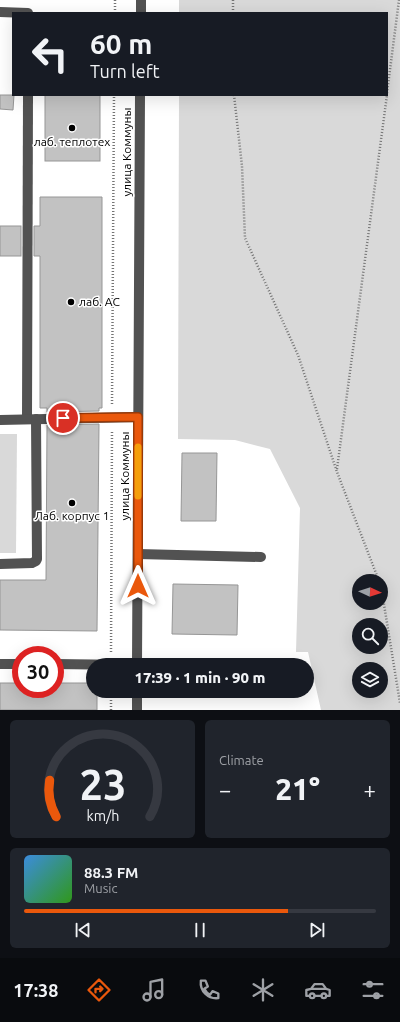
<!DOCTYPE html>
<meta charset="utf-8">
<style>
:root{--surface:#171b24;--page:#20242c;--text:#f1f3f6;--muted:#9ea1a6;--line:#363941;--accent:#ea580c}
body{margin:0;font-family:Ubuntu,sans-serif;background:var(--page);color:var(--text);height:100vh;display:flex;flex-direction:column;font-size:15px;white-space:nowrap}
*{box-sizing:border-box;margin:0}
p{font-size:13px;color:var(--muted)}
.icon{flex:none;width:22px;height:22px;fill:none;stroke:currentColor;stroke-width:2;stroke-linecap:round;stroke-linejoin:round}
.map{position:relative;height:710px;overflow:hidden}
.drawer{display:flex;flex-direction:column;gap:10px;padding:10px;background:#0d0f14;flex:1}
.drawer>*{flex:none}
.guide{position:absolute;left:12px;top:12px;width:376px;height:84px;border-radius:0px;box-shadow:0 4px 16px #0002;background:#171b24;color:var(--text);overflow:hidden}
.needle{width:26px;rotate:93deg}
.buttons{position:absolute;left:352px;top:574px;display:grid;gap:8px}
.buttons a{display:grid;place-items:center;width:36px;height:36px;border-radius:50%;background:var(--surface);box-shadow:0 4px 16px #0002;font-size:20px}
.speed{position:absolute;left:12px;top:646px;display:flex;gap:8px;font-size:20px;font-weight:700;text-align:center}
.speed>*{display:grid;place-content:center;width:52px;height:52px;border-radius:50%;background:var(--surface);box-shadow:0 4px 16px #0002;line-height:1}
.speed .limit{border:6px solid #d22;background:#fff;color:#111}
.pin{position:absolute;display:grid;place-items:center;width:34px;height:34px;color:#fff;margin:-17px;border:2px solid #fff;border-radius:50%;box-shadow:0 1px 4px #0007}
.me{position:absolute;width:44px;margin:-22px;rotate:0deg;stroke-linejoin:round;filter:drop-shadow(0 0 3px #0008)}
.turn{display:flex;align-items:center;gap:14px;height:84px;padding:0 12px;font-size:18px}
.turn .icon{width:52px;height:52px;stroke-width:2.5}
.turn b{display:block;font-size:28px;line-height:34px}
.big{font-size:30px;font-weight:800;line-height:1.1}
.drawer .widget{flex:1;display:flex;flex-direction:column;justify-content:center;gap:6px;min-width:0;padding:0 14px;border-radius:6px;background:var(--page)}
.drawer .dial{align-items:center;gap:0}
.dial svg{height:104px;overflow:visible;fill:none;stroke:var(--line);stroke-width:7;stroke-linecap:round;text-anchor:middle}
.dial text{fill:var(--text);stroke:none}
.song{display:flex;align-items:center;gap:12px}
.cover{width:48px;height:48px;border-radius:6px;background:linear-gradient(135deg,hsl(210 70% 55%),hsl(110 70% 35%))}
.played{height:4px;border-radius:2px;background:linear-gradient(90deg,var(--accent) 75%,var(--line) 75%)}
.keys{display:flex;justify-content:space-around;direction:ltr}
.heat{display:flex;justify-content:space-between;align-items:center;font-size:22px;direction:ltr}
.drawer .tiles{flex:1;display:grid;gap:10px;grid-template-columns:1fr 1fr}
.widget:last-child{grid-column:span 2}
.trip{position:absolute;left:86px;top:658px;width:228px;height:40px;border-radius:20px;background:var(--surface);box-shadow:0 4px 16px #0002;font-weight:800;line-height:40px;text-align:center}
.dock{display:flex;height:64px;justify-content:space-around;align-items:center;background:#090b0e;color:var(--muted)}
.dock .icon{width:28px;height:28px}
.dock .current{color:var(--accent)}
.dock b{font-size:18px;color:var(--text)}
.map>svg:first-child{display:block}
</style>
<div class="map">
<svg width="400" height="710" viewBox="0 0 400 710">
<rect width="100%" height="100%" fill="#fff"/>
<g fill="#d9d9d9" fill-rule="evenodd">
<path d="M179,0h221v710h-79l-13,-58h-12l4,-144 -30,-59 -35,-9 -57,-1 1,-344h208v-82h-208zM359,581h22v22h-22zM359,625h22v22h-22zM359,669h22v22h-22z"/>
<path d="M0,434h17l-1,119h-16z"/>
</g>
<g fill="#c2c2c2" stroke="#969696">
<path d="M0,95h14l-1,15 -13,-1z"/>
<rect x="45" y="95" width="55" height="66"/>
<path d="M40,197h62v211h-3v3l-52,1v-4h-7v-152h-6v-30h6z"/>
<rect x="0" y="226" width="21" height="30"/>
<path d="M99,424l-2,207 -97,-1v-50h46l1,-155z"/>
<path d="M182,453h35l-1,68h-35z"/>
<path d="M173,584l65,1 -1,50 -65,-1z"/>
<path d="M0,683h21v6h34v-6h38v8h4v19h-97z"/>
</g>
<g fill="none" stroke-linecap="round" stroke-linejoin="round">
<g stroke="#747474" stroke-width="2.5" stroke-dasharray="1 2" stroke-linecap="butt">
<path d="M115,13v-13"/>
<path d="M233,13v-13"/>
<path d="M387,93l12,-93"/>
<path d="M234,95l8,71 3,72 53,117 39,117 42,109"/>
<path d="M112,404l2,-309"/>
<path d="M337,469l50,-374"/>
<path d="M381,586l19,117"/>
<path d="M29,652h19"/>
<path d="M111,652l1,-221"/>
<path d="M111,710v-19"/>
</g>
<g stroke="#525252" stroke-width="10">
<path d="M0,12l28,1"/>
<path d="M141,13v-13"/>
<path d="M27,419l1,-324"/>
<path d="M0,420l138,-3"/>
<path d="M138,554l123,3"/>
<path d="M0,564l32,-1 4,-2 1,-2 -1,-140"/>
<path d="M0,664h21"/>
<path d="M55,664l76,1"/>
<path d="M137,665l3,-570"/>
<path d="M137,710v-19"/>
</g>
</g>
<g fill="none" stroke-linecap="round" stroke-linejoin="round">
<defs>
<path id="route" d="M63,418l75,-1v169"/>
</defs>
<use href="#route" stroke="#983908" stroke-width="10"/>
<use href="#route" stroke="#ea580c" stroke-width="7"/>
<path stroke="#f59e0b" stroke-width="7" d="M138,496v-49"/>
</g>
<g fill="#000" stroke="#fff" stroke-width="1.5">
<circle cx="72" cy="128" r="4"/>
<circle cx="71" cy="302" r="4"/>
<circle cx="72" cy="503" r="4"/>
</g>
<g text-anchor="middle" stroke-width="3" stroke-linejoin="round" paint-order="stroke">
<g font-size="12" fill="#000" stroke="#fff">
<text x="72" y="146">лаб. теплотех</text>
<text x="79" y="306" text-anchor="start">лаб. АС</text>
<text x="72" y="520">Лаб. корпус 1</text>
</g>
<g font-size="12" fill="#000" stroke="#fff">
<text transform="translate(127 152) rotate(-90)" y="4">улица Коммуны</text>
<text transform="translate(125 476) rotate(-90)" y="4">улица Коммуны</text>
</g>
</g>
</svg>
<div class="buttons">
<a><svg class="needle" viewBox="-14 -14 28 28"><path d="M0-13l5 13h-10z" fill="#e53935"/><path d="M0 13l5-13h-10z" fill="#9ea1a6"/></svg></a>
<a><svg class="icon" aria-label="search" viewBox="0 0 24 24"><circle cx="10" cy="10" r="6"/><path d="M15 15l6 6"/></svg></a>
<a><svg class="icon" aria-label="layers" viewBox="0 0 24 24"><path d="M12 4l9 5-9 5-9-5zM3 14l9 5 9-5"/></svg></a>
</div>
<div class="speed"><div class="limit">30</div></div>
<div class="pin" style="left:63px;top:418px;background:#d93025"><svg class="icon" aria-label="arrive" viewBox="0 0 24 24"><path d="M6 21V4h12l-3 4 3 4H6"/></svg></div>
<svg class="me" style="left:138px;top:586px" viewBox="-20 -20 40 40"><path d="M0-17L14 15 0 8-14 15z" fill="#ea580c" stroke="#fff" stroke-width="4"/></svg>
<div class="trip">17:39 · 1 min · 90 m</div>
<div class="guide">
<div class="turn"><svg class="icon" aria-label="left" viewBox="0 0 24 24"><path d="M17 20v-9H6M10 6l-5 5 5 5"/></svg><div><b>60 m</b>Turn left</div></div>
</div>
</div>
<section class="drawer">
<div class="tiles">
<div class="widget dial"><svg viewBox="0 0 100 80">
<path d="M14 69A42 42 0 1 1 86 69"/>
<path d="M14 69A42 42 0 0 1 9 41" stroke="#ea580c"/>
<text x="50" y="56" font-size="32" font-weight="700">23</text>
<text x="50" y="72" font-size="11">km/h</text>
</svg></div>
<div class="widget"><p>Climate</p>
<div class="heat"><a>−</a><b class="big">21°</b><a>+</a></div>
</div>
<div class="widget">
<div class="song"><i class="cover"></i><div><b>88.3 FM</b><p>Music</p></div></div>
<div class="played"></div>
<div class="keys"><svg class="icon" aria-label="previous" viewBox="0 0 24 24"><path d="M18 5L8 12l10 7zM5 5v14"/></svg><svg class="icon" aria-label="pause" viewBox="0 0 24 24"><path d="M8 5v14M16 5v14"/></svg><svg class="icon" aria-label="next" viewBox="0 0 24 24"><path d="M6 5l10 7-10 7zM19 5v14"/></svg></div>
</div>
</div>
</section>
<nav class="dock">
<b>17:38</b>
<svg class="icon current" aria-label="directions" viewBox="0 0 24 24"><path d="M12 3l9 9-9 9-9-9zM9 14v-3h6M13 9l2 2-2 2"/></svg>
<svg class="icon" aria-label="music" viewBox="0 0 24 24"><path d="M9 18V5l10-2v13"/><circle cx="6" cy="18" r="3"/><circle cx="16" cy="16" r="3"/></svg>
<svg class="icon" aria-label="phone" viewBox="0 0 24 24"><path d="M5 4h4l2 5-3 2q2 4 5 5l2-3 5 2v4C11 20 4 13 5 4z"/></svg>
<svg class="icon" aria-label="climate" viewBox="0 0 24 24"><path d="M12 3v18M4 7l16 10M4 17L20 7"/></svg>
<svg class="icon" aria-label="car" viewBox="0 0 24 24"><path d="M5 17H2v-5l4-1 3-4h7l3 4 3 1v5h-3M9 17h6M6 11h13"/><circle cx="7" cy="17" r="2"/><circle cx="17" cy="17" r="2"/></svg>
<svg class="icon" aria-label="filters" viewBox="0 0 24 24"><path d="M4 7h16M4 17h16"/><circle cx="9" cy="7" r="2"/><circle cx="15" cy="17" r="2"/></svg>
</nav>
